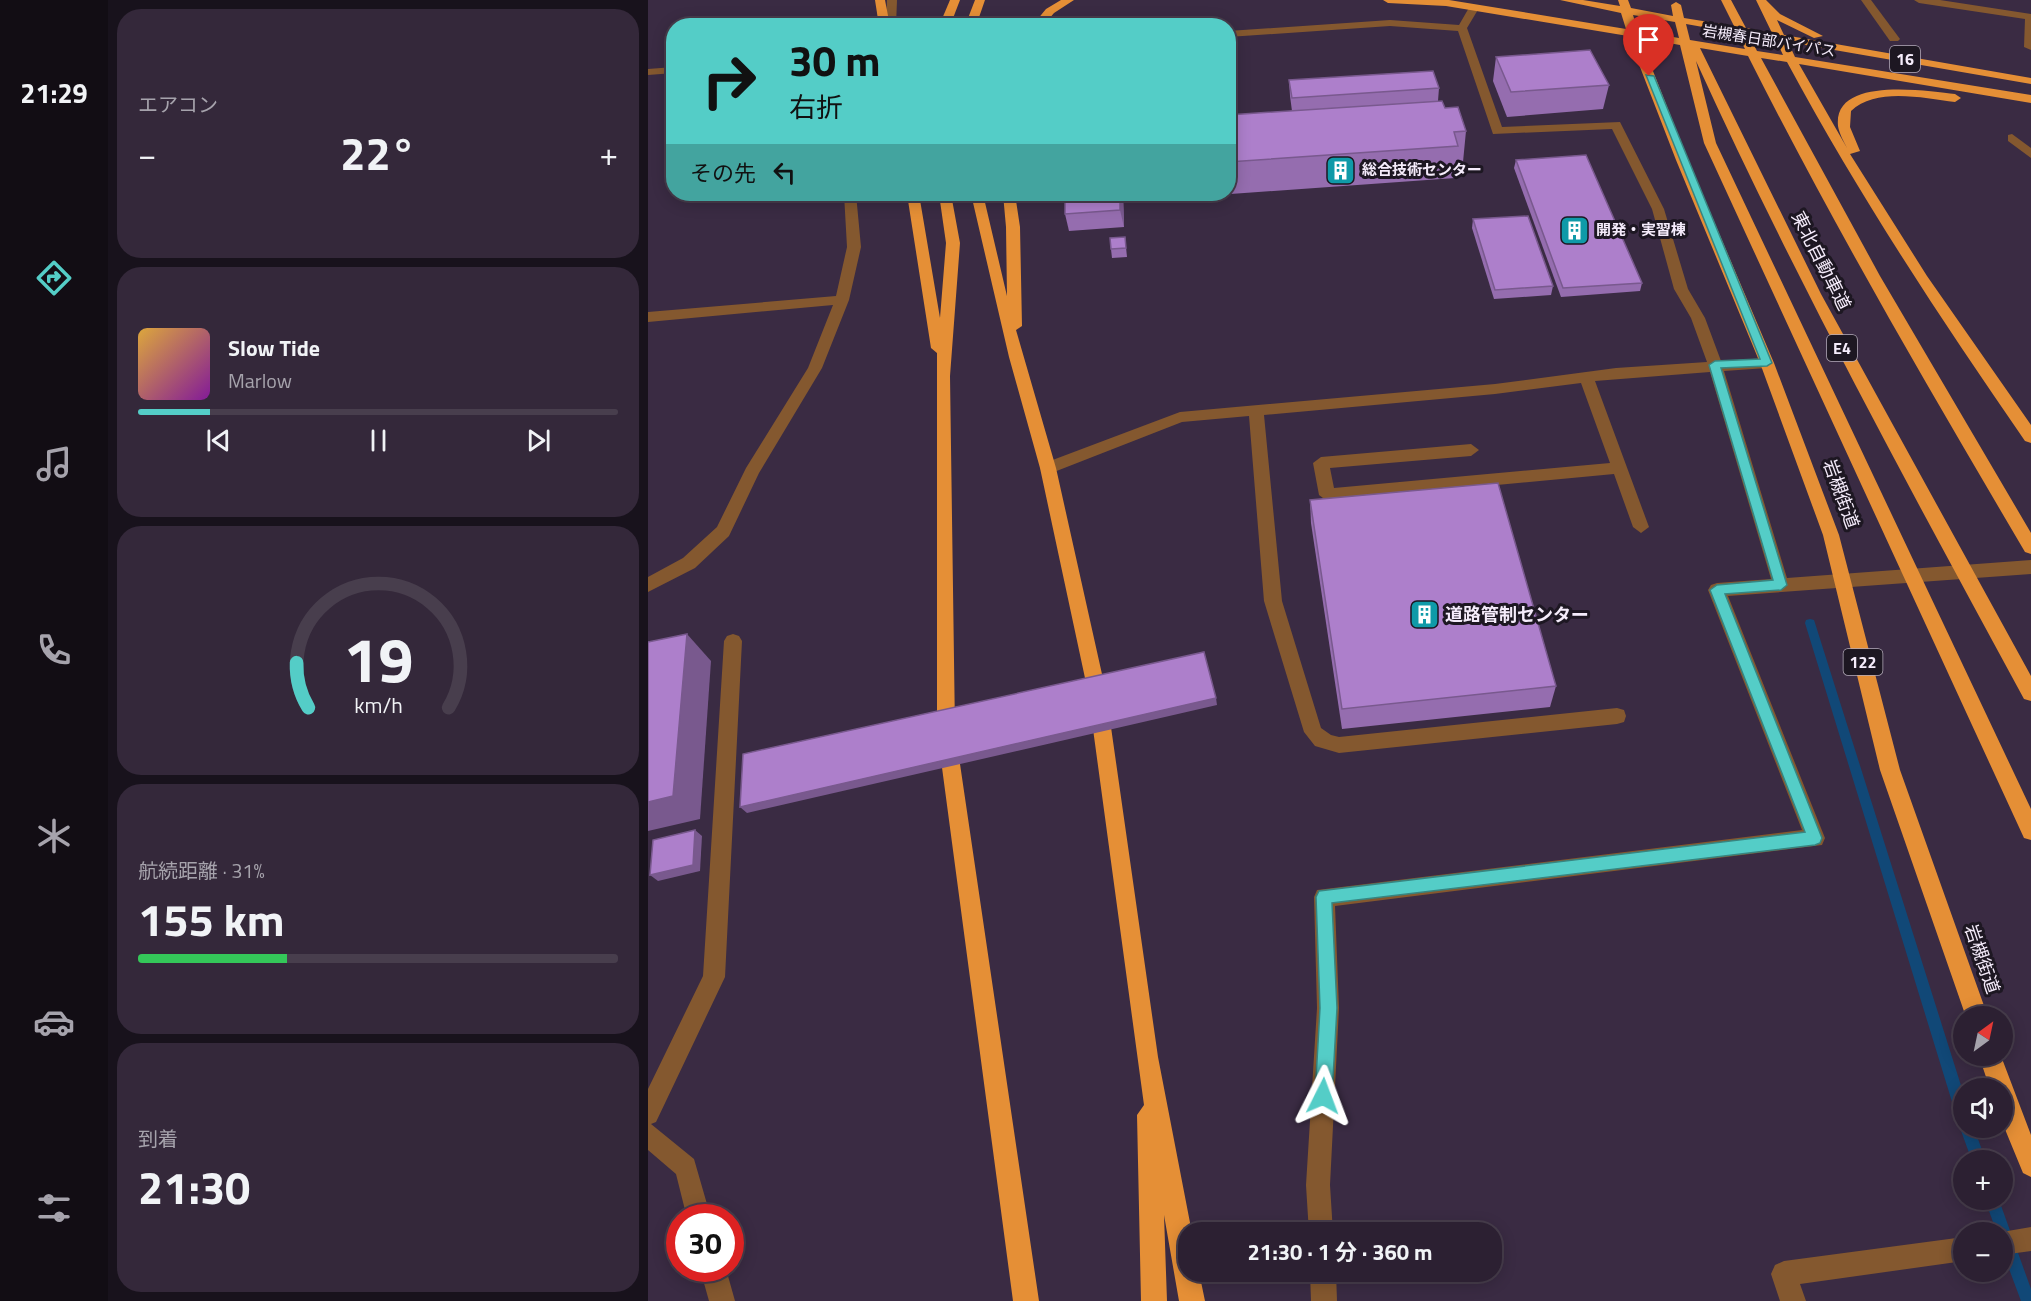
<!DOCTYPE html>
<html lang="ja">
<meta charset="utf-8">
<style>
:root{--surface:#2c2032;--page:#34283a;--text:#f1f3f6;--muted:#a6a3ac;--line:#483e4d;--accent:#54cdc7}
body{margin:0;font-family:"Titillium Web","Noto Sans JP",sans-serif;background:var(--page);color:var(--text);height:100vh;display:flex;flex-direction:column;font-size:22px;white-space:nowrap}
*{box-sizing:border-box;margin:0}
p{font-size:20px;color:var(--muted)}
.icon{flex:none;width:33px;height:33px;fill:none;stroke:currentColor;stroke-width:2;stroke-linecap:round;stroke-linejoin:round}
.map{position:relative;flex:1;overflow:hidden}
.panel{display:flex;flex-direction:column;gap:9px;padding:9px;background:#18121c;width:540px}
.panel>*{flex:none}
.banner{position:absolute;left:18px;top:18px;width:570px;height:183px;border-radius:24px;box-shadow:0 3px 15px #0003,0 0 0 2px var(--line);background:#54cdc7;color:#111;overflow:hidden}
.needle{width:39px;rotate:33deg}
.controls{position:absolute;left:1305px;top:1006px;display:grid;gap:12px}
.controls a{display:grid;place-items:center;width:60px;height:60px;border-radius:50%;background:var(--surface);box-shadow:0 3px 15px #0003,0 0 0 2px var(--line);font-size:30px}
.speed{position:absolute;left:18px;top:1204px;display:flex;gap:12px;font-size:30px;font-weight:700;text-align:center}
.speed>*{display:grid;place-content:center;width:78px;height:78px;border-radius:50%;background:var(--surface);box-shadow:0 3px 15px #0003,0 0 0 2px var(--line);line-height:1}
.speed .limit{border:9px solid #d22;background:#fff;color:#111}
.pin{position:absolute;display:grid;place-items:center;width:51px;height:51px;color:#fff;margin:-62px -26px;border-radius:50% 50% 50% 0;rotate:-45deg;box-shadow:0 0 6px #0007}
.pin .icon{rotate:45deg}
.me{position:absolute;width:66px;margin:-33px;rotate:3deg;stroke-linejoin:round;filter:drop-shadow(0 0 4px #0008)}
.turn{display:flex;align-items:center;gap:21px;height:126px;padding:0 24px;font-size:27px}
.turn .icon{width:78px;height:78px;stroke-width:2.5}
.turn b{display:block;font-size:42px;line-height:51px}
.then{display:flex;align-items:center;height:57px;padding:0 24px;background:#0003;gap:12px;font-size:22px}
.big{font-size:45px;font-weight:700;line-height:1.1}
.panel .widget{flex:1;display:flex;flex-direction:column;justify-content:center;gap:9px;min-width:0;padding:0 21px;border-radius:24px;background:var(--page)}
.panel .dial{align-items:center;gap:0}
.dial svg{height:156px;overflow:visible;fill:none;stroke:var(--line);stroke-width:7;stroke-linecap:round;text-anchor:middle}
.dial text{fill:var(--text);stroke:none}
.song{display:flex;align-items:center;gap:18px}
.cover{width:72px;height:72px;border-radius:9px;background:linear-gradient(135deg,hsl(40 70% 55%),hsl(290 70% 35%))}
.played{height:6px;border-radius:3px;background:linear-gradient(90deg,var(--accent) 15%,var(--line) 15%)}
.keys{display:flex;justify-content:space-around;direction:ltr}
.heat{display:flex;justify-content:space-between;align-items:center;font-size:33px;direction:ltr}
.charge{height:9px;border-radius:4px;background:linear-gradient(90deg,#34c759 31%,var(--line) 0)}
.trip{position:absolute;left:530px;top:1222px;width:324px;height:60px;border-radius:24px;background:var(--surface);box-shadow:0 3px 15px #0003,0 0 0 2px var(--line);font-weight:700;line-height:60px;text-align:center}
main{display:flex;flex:1;min-height:0}
.tabs{display:flex;flex-direction:column;width:108px;justify-content:space-around;align-items:center;background:#120d14;color:var(--muted)}
.tabs .icon{width:42px;height:42px}
.tabs .current{color:var(--accent)}
.tabs b{font-size:27px;color:var(--text)}
.map>svg:first-child{display:block}
</style>
<main>
<nav class="tabs">
<b>21:29</b>
<svg class="icon current" aria-label="directions" viewBox="0 0 24 24"><path d="M12 3l9 9-9 9-9-9zM9 14v-3h6M13 9l2 2-2 2"/></svg>
<svg class="icon" aria-label="music" viewBox="0 0 24 24"><path d="M9 18V5l10-2v13"/><circle cx="6" cy="18" r="3"/><circle cx="16" cy="16" r="3"/></svg>
<svg class="icon" aria-label="phone" viewBox="0 0 24 24"><path d="M5 4h4l2 5-3 2q2 4 5 5l2-3 5 2v4C11 20 4 13 5 4z"/></svg>
<svg class="icon" aria-label="climate" viewBox="0 0 24 24"><path d="M12 3v18M4 7l16 10M4 17L20 7"/></svg>
<svg class="icon" aria-label="car" viewBox="0 0 24 24"><path d="M5 17H2v-5l4-1 3-4h7l3 4 3 1v5h-3M9 17h6M6 11h13"/><circle cx="7" cy="17" r="2"/><circle cx="17" cy="17" r="2"/></svg>
<svg class="icon" aria-label="filters" viewBox="0 0 24 24"><path d="M4 7h16M4 17h16"/><circle cx="9" cy="7" r="2"/><circle cx="15" cy="17" r="2"/></svg>
</nav>
<section class="panel">
<div class="widget"><p>エアコン</p>
<div class="heat"><a>−</a><b class="big">22°</b><a>+</a></div>
</div>
<div class="widget">
<div class="song"><i class="cover"></i><div><b>Slow Tide</b><p>Marlow</p></div></div>
<div class="played"></div>
<div class="keys"><svg class="icon" aria-label="previous" viewBox="0 0 24 24"><path d="M18 5L8 12l10 7zM5 5v14"/></svg><svg class="icon" aria-label="pause" viewBox="0 0 24 24"><path d="M8 5v14M16 5v14"/></svg><svg class="icon" aria-label="next" viewBox="0 0 24 24"><path d="M6 5l10 7-10 7zM19 5v14"/></svg></div>
</div>
<div class="widget dial"><svg viewBox="0 0 100 80">
<path d="M14 69A42 42 0 1 1 86 69"/>
<path d="M14 69A42 42 0 0 1 8 46" stroke="#54cdc7"/>
<text x="50" y="56" font-size="32" font-weight="700">19</text>
<text x="50" y="72" font-size="11">km/h</text>
</svg></div>
<div class="widget"><p>航続距離 · 31%</p><b class="big">155 km</b><div class="charge"></div></div>
<div class="widget"><p>到着</p><b class="big">21:30</b></div>
</section>
<div class="map">
<svg width="1383" height="1301" viewBox="0 0 1383 1301">
<rect width="100%" height="100%" fill="#3a2b43"/>
<g fill="none" stroke-linecap="round" stroke-linejoin="round">
<g fill="#114877" fill-rule="evenodd">
<path d="M1162,619l4,1 1,3 149,472v33h10l12,33h-14l-12,-33 2,-4 -3,-1 -2,-5 -152,-495 1,-3z"/>
<path d="M1337,1200h14l32,89v12h-10l-19,-51v-17h-5z"/>
</g>
<g fill="#84582f" fill-rule="evenodd">
<path d="M239,0h10l-1,26h-10z"/>
<path d="M1213,0h10l29,39 -2,2h-8z"/>
<path d="M1266,0h26l91,14v36l-7,-3 1,-28 -106,-16z"/>
<path d="M822,6l9,2 -12,20 35,99 118,-5 44,87 24,80 17,29 16,43 46,-3 7,5 -7,5 -43,3 63,207 244,-18v14l-303,22 97,242 -3,7 -487,61 4,102 -9,177 3,48h-24l-3,-48 11,-177 -3,-111 3,-7 485,-60 -94,-240 3,-5 6,-2 54,-4 -61,-207 -115,9 54,146 -8,6 -8,-6 -19,-53 -287,27 -8,-6 -6,-32 8,-6 150,-13 8,6 -8,6 -141,12 4,20 276,-25 -29,-80 -86,11 -231,21 18,186 39,127 10,7 8,2 278,-29 7,2 2,6 -2,6 -7,2 -278,29 -24,-7 -11,-14 -40,-131 -15,-185 -67,6 -128,50h-12l-2,-4 2,-4 138,-52 315,-28 121,-16 91,-6 -16,-44 -17,-29 -22,-80 -40,-80 -119,5 -35,-103 -68,-5 -162,11v-6l162,-11 69,5z"/>
<path d="M26,67v6l-26,2v-6z"/>
<path d="M1364,134l19,14v10l-23,-17v-6z"/>
<path d="M196,194h12l5,53 -12,53 -27,68 -63,105 -30,63 -34,32 -47,24v-15l35,-19 34,-31 29,-59 62,-100 25,-63 -185,17v-10l188,-16 11,-49z"/>
<path d="M85,634l6,2 3,5 -17,336 -69,145 -5,2 43,35 17,59h-24l-11,-44 -28,-24v-61l55,-113 21,-335 3,-5z"/>
<path d="M1383,1227v24l-29,4v-22h-6z"/>
<path d="M1316,1237v24l-164,23 6,17h-26l-9,-27 4,-9 9,-4z"/>
<path d="M52,1269h26l9,32h-26z"/>
<path d="M662,1272h26l1,29h-26z"/>
</g>
<g fill="#e58f36" fill-rule="evenodd">
<path d="M227,0h10l5,26h-11z"/>
<path d="M302,0h10l-10,26h-11z"/>
<path d="M327,0h10l-9,26h-11z"/>
<path d="M413,0h13l-20,13 -11,13h-11l14,-17z"/>
<path d="M735,0h66l177,29 -5,-16 -61,-13h23l37,6 -2,-6h10l3,8 42,8 -2,-11 5,-3 5,3 3,13 50,8 -13,-26h10l15,28 26,5 -16,-33h10l14,14 43,22 -9,2 -37,-18 7,15 247,43v6l-243,-42 7,15 236,38v8l-232,-39 48,84c-3,-6 -8,-15 -9,-22 -5,-50 88,-35 117,-32l6,4 -6,4c-32,-4 -79,-15 -104,9l-1,16 10,24 -10,3 77,122 104,149v18l-6,-2c-85,-123 -167,-247 -238,-379l-26,-4 119,218 151,257v21l-6,-2c-96,-163 -192,-327 -277,-496l-48,-8 121,246 210,382v25l-7,-2c-114,-210 -229,-420 -328,-638l20,82 315,666v31l-7,-2 -320,-695 -24,-98 -40,-7 48,122 86,203 65,172 61,235 88,247h-22l-86,-247 -57,-235 -63,-172 -84,-203 -48,-124 -182,-30 -58,-3zM985,15l42,7 4,16 -41,-7zM1038,24l51,9 8,16 -55,-9zM1101,35l27,5 7,15 -26,-4z"/>
<path d="M259,194h12l21,124 6,-75 -7,-49h12l9,49 -10,133 5,354 84,571h-26l-76,-571v-377l-6,-5z"/>
<path d="M323,194h12l24,102 -1,-69 -3,-33h12l5,33 2,99 -6,4 40,138 50,224 52,365 34,176h-4v39h11l6,29h-26l-15,-86 3,86h-26l-4,-186 7,-10 -56,-413 -48,-224 -31,-111z"/>
<path d="M1331,1056h22l30,79v42l-8,-4 -21,-51v-33h-12z"/>
</g>
</g>
<g fill="#956daf">
<path d="M848,57l113,28 -6,24 -96,8 -14,-36z"/>
<path d="M641,80l150,8 -1,13 28,30 -3,31 -7,1 -1,15 -266,19 -1,-3h40v-79l64,-4 -2,-15z"/>
<path d="M868,160l126,123 -2,8 -79,6 -47,-129z"/>
<path d="M475,194l1,33 -55,4 -4,-17z"/>
<path d="M825,219l80,67 -2,9 -57,4 -22,-71z"/>
<path d="M477,237l2,20 -15,1 -1,-9z"/>
<path d="M662,500l246,186 -6,21 -208,22 -31,-206z"/>
</g>
<g fill="#79598e">
<path d="M472,194h3l1,33 -4,-17z"/>
<path d="M39,634l24,27 -11,158 -52,12v-29z"/>
<path d="M568,698l1,7 -470,108 -7,-6z"/>
<path d="M47,830l7,6 -2,35 -42,10 -8,-6z"/>
</g>
<g fill="#ad7fcb" stroke="#79598e" stroke-width="1.5">
<path d="M942,50l19,35 -98,7 -15,-35z"/>
<path d="M785,71l6,17 -147,10 -3,-18z"/>
<path d="M794,101l3,7 13,-1 8,24 -12,1 4,14 -230,16v-47z"/>
<path d="M938,155l56,128 -79,5 -47,-128z"/>
<path d="M417,194h55v16l-55,4z"/>
<path d="M880,216l25,70 -58,4 -22,-71z"/>
<path d="M477,237l1,11 -15,1 -1,-11z"/>
<path d="M850,483l58,203 -214,23 -32,-209z"/>
<path d="M39,634l-14,162 -25,6v-160z"/>
<path d="M556,652l12,46 -476,109 3,-53z"/>
<path d="M47,830l-2,35 -43,10 3,-35z"/>
</g>
<path fill="#54cdc7" stroke="#378581" stroke-width="1.5" d="M998,75l8,1 118,287 -5,3 -46,2 66,217 -6,5 -56,4 97,244 -2,5 -5,2 -483,58 5,105 -5,88 -3,7 -6,2 -6,-2 -2,-7 5,-88 -4,-111 3,-6 486,-59 -95,-242 7,-5 56,-5 -64,-215 6,-4 45,-2z"/>
<defs>
<symbol id="building-square" viewBox="-11 -11 22 22"><rect x="-9" y="-9" width="18" height="18" rx="4" fill="#0f9aa8" stroke="#1d1722"/><path d="M-4-6H4V6H1V3H-1V6H-4ZM-2.5-4.3h1.7v1.8h-1.7ZM.8-4.3h1.7v1.8H.8ZM-2.5-1h1.7V.8h-1.7ZM.8-1h1.7V.8H.8Z" fill="#fff"/></symbol>
</defs>
<g fill-rule="evenodd">
<use href="#building-square" x="676" y="154" width="33" height="33"/>
<use href="#building-square" x="910" y="214" width="33" height="33"/>
<use href="#building-square" x="760" y="598" width="33" height="33"/>
</g>
<g text-anchor="middle" stroke-width="6" stroke-linejoin="round" paint-order="stroke">
<g font-size="15" fill="#f5ecfb" stroke="#1d1722">
<text transform="translate(1121 41) rotate(9)" y="5">岩槻春日部バイパス</text>
</g>
<g font-size="15" font-weight="bold" fill="#f5ecfb" stroke="#1d1722" text-anchor="start">
<text x="714" y="175">総合技術センター</text>
<text x="948" y="235">開発・実習棟</text>
</g>
<g fill="#1d1722" stroke="#b4acba" stroke-width="1.5">
<rect x="1242" y="46" width="30" height="26" rx="4.5"/>
<rect x="1179" y="335" width="30" height="26" rx="4.5"/>
<rect x="1195.5" y="649" width="39" height="26" rx="4.5"/>
</g>
<g font-size="16" font-weight="bold" fill="#f5ecfb">
<text x="1257" y="65">16</text>
<text x="1194" y="354">E4</text>
<text x="1215" y="668">122</text>
</g>
<g font-size="18" fill="#f5ecfb" stroke="#1d1722">
<text transform="translate(1173 261) rotate(63)" y="6">東北自動車道</text>
<text transform="translate(1193 494) rotate(70)" y="6">岩槻街道</text>
<text transform="translate(1334 959) rotate(71)" y="6">岩槻街道</text>
</g>
<g font-size="18" font-weight="bold" fill="#f5ecfb" stroke="#1d1722" text-anchor="start">
<text x="797" y="621">道路管制センター</text>
</g>
</g>
</svg>
<div class="controls">
<a><svg class="needle" viewBox="-14 -14 28 28"><path d="M0-13l5 13h-10z" fill="#e53935"/><path d="M0 13l5-13h-10z" fill="#a6a3ac"/></svg></a>
<a><svg class="icon" aria-label="sound" viewBox="0 0 24 24"><path d="M4 9h4l5-4v14l-5-4H4zM17 9q2 3 0 6"/></svg></a>
<a>+</a>
<a>−</a>
</div>
<div class="speed"><div class="limit">30</div></div>
<div class="pin" style="left:1001px;top:76px;background:#d93025"><svg class="icon" aria-label="arrive" viewBox="0 0 24 24"><path d="M6 21V4h12l-3 4 3 4H6"/></svg></div>
<svg class="me" style="left:675px;top:1096px" viewBox="-20 -20 40 40"><path d="M0-17L14 15 0 8-14 15z" fill="#54cdc7" stroke="#fff" stroke-width="4"/></svg>
<div class="trip">21:30 · 1 分 · 360 m</div>
<div class="banner">
<div class="turn"><svg class="icon" aria-label="right" viewBox="0 0 24 24"><path d="M7 20v-9h11M14 6l5 5-5 5"/></svg><div><b>30 m</b>右折</div></div>
<div class="then">その先<svg class="icon" aria-label="left" viewBox="0 0 24 24"><path d="M17 20v-9H6M10 6l-5 5 5 5"/></svg></div>
</div>
</div>
</main>
